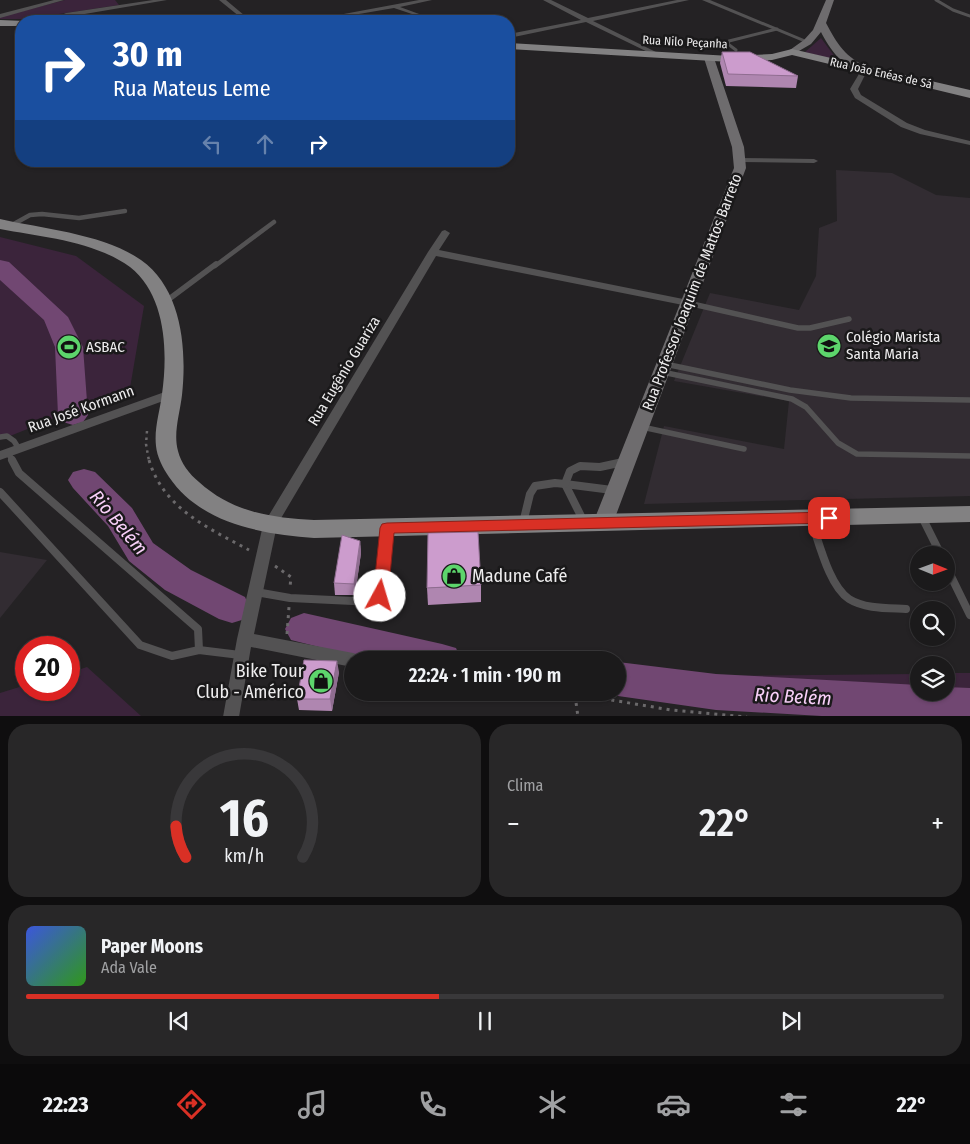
<!DOCTYPE html>
<html lang="pt">
<meta charset="utf-8">
<style>
:root{--surface:#1b1a1b;--page:#282728;--text:#f1f3f6;--muted:#a0a1a3;--line:#39383a;--accent:#d93025}
body{margin:0;font-family:"Fira Sans Condensed",sans-serif;background:var(--page);color:var(--text);height:100vh;display:flex;flex-direction:column;font-size:19px;white-space:nowrap}
*{box-sizing:border-box;margin:0}
p{font-size:16px;color:var(--muted)}
.icon{flex:none;width:28px;height:28px;fill:none;stroke:currentColor;stroke-width:2;stroke-linecap:round;stroke-linejoin:round}
.map{position:relative;height:716px;overflow:hidden}
.panel{display:flex;flex-direction:column;gap:8px;padding:8px;background:#0f0e0f;flex:1}
.panel>*{flex:none}
.top-card{position:absolute;left:15px;top:15px;width:500px;height:152px;border-radius:20px;box-shadow:0 1px 4px #0004,0 0 0 1px var(--line);background:#1a4fa0;color:#fff;overflow:hidden}
.needle{width:32px;rotate:91deg}
.fabs{position:absolute;left:910px;top:546px;display:grid;gap:10px}
.fabs a{display:grid;place-items:center;width:45px;height:45px;border-radius:50%;background:var(--surface);box-shadow:0 1px 4px #0004,0 0 0 1px var(--line);font-size:25px}
.speed{position:absolute;left:15px;top:636px;display:flex;gap:10px;font-size:25px;font-weight:700;text-align:center}
.speed>*{display:grid;place-content:center;width:65px;height:65px;border-radius:50%;background:var(--surface);box-shadow:0 1px 4px #0004,0 0 0 1px var(--line);line-height:1}
.speed .limit{border:8px solid #d22;background:#fff;color:#111}
.pin{position:absolute;display:grid;place-items:center;width:42px;height:42px;color:#fff;margin:-21px;border-radius:10px;box-shadow:0 2px 8px #0006}
.me{position:absolute;width:55px;margin:-28px;rotate:6deg;stroke-linejoin:round;filter:drop-shadow(0 0 4px #0008)}
.turn{display:flex;align-items:center;gap:18px;height:105px;padding:0 15px;font-size:22px}
.turn .icon{width:65px;height:65px;stroke-width:2.5}
.turn b{display:block;font-size:35px;line-height:42px}
.lanes{display:flex;align-items:center;height:48px;padding:0 15px;background:#0003;justify-content:center;gap:25px;direction:ltr}
.lanes .off{opacity:.35}
.big{font-size:38px;font-weight:600;line-height:1.1}
.panel .card{flex:1;display:flex;flex-direction:column;justify-content:center;gap:8px;min-width:0;padding:0 18px;border-radius:20px;background:var(--page)}
.panel .dial{align-items:center;gap:0}
.dial svg{height:130px;overflow:visible;fill:none;stroke:var(--line);stroke-width:7;stroke-linecap:round;text-anchor:middle}
.dial text{fill:var(--text);stroke:none}
.song{display:flex;align-items:center;gap:15px}
.cover{width:60px;height:60px;border-radius:8px;background:linear-gradient(135deg,hsl(230 70% 55%),hsl(110 70% 35%))}
.played{height:5px;border-radius:2px;background:linear-gradient(90deg,var(--accent) 45%,var(--line) 45%)}
.keys{display:flex;justify-content:space-around;direction:ltr}
.heat{display:flex;justify-content:space-between;align-items:center;font-size:28px;direction:ltr}
.panel .tiles{flex:1;display:grid;gap:8px;grid-template-columns:1fr 1fr}
.card:last-child{grid-column:span 2}
.trip{position:absolute;left:344px;top:651px;width:282px;height:50px;border-radius:25px;background:var(--surface);box-shadow:0 1px 4px #0004,0 0 0 1px var(--line);font-weight:600;line-height:50px;text-align:center}
.tabs{display:flex;height:80px;justify-content:space-around;align-items:center;background:#0b0a0b;color:var(--muted)}
.tabs .icon{width:35px;height:35px}
.tabs .active{color:var(--accent)}
.tabs b{font-size:22px;color:var(--text)}
.map>svg:first-child{display:block}
</style>
<div class="map">
<svg width="970" height="717" viewBox="0 0 970 717">
<rect width="100%" height="100%" fill="#242224"/>
<g fill="#322c32">
<path d="M836,170l56,3 44,22 34,3v298l-326,8 20,-78 120,23 5,-48 -115,-20 36,-88 89,17 17,-34 3,-48 18,-7z"/>
<path d="M0,552l47,8 -47,58z"/>
</g>
<g fill="#3b243b">
<path d="M65,0h50l4,5 -93,14h-26v-2z"/>
<path d="M821,38l17,23 -33,-9z"/>
<path d="M0,237l76,19 68,50 -14,82 -130,52z"/>
<path d="M87,667l54,49h-141v-23l26,-8v5h43v-17z"/>
<path d="M946,673h24v43h-64l-195,-9 -9,-31 217,-2v18h27z"/>
</g>
<g fill="none" stroke-linecap="round" stroke-linejoin="round">
<g fill="#714772" fill-rule="evenodd">
<path d="M0,260l9,2 59,55 15,30 5,68 -5,7 -10,3 -10,-3 -5,-7 -3,-68 -11,-27 -44,-40z"/>
<path d="M84,469l11,3 37,36 21,35 38,27 54,27 5,11 -5,11 -13,4 -13,-4 -54,-29 -36,-29 -21,-35 -35,-38 -5,-8 5,-8z"/>
<path d="M304,613l138,31 14,4 5,12h-90l-80,-20 -6,-11 6,-11z"/>
<path d="M618,662l98,12 203,11v7h27v-5l24,1v29h-131l-123,-7 -98,-14 -10,-4h10z"/>
</g>
<path stroke="#6b696b" stroke-width="2.5" stroke-dasharray="2.5 4" stroke-linecap="butt" d="M147,431l-1,13 3,17"/>
<g stroke="#6b696b" stroke-width="3" stroke-dasharray="3 5" stroke-linecap="butt">
<path d="M149,460c14,48 59,68 100,90"/>
<path d="M275,566l16,11 -1,10"/>
<path d="M287,634l2,-27"/>
<path d="M367,656l24,4"/>
<path d="M564,692l107,18 76,7"/>
<path d="M575,695l3,22"/>
</g>
<g stroke="#535253" stroke-width="3">
<path d="M936,0l17,10 17,6"/>
<path d="M736,50l-8,-6 1,-3 48,-12"/>
</g>
<g stroke="#535253" stroke-width="4.5">
<path d="M12,225l18,-10 12,-1 37,4 46,-7"/>
<path d="M215,266l59,-44"/>
</g>
<g stroke="#535253" stroke-width="5.5">
<path d="M165,302l51,-38"/>
<path d="M688,303l110,25h12l39,-9"/>
<path d="M665,364l125,26 61,8 119,2"/>
<path d="M662,372l130,27 14,8 32,36 19,11 113,2"/>
<path d="M642,427l102,22"/>
<path d="M0,437l7,-1 7,5 5,8"/>
<path d="M8,453l5,8"/>
</g>
<g stroke="#535253" stroke-width="8">
<path d="M12,460l7,13 179,156 1,21"/>
<path d="M565,484l47,6"/>
<path d="M565,484l18,36"/>
<path d="M0,492l140,153 32,11 27,-6 41,5"/>
<path d="M922,517l19,38"/>
<path d="M811,520c8,22 18,66 38,79 16,10 39,9 57,10"/>
<path d="M523,523l7,-29 5,-8 20,-3 10,1 5,-13 10,-5 20,1 23,-5"/>
<path d="M946,566l24,49"/>
<path d="M256,592l34,6 84,4 6,-6 7,-67"/>
</g>
<g fill="#535253" fill-rule="evenodd">
<path d="M54,0h10l-64,18v-4z"/>
<path d="M153,0h14l-100,17 -11,4h-8l18,-8z"/>
<path d="M219,0h7l25,21h-6z"/>
<path d="M419,0h13l-32,7 30,11v2l-36,-12 -76,13h-12z"/>
<path d="M543,0h8l37,18 89,-18h12l-96,21 67,33v2l-2,1 -72,-35 -77,16v-4l72,-14z"/>
<path d="M702,0h8l101,42 -5,1z"/>
<path d="M865,67l3,2 -10,20 3,6 46,28 18,7 45,11v4l-50,-11 -19,-7 -46,-29 -5,-9 12,-20z"/>
<path d="M738,158l76,1 4,2 -4,2 -73,-1 -4,-2z"/>
<path d="M445,230l5,3 -11,17 249,50 5,3 -5,3 -252,-50 -159,269 -23,109 99,19 6,2 2,5h-9v7l-101,-20 -12,70h-16l14,-78 26,-114 165,-273 14,-21z"/>
<path d="M173,389l4,1 2,3 -2,3 -177,64v-9z"/>
</g>
<g fill="#6e6c6e" fill-rule="evenodd">
<path d="M826,0h8l-8,23c11,21 20,35 42,44v4c-21,4 -39,-23 -47,-39l-10,12 -19,11 -5,-3 17,-12 9,-10z"/>
<path d="M709,55l5,3 30,89 2,21 -133,355 -3,5 -7,2 -7,-2 -3,-5 141,-355 -2,-21 -28,-89z"/>
</g>
<g fill="#828182" fill-rule="evenodd">
<path d="M0,20l25,1h-4v5h-21z"/>
<path d="M509,43l221,13 42,-2 20,-5 178,41v8l-178,-43 -20,5 -42,2 -221,-13z"/>
<path d="M0,219c44,10 104,15 141,41 41,29 46,89 41,135 -2,18 -9,38 -4,56 3,12 11,23 21,31 33,30 72,36 115,38l656,-14v16l-656,16c-52,-4 -113,-14 -145,-61 -6,-9 -12,-20 -13,-31 -2,-18 4,-35 6,-52 6,-42 4,-99 -32,-127 -36,-26 -88,-30 -130,-38z"/>
</g>
</g>
<g fill="#af86b0">
<path d="M722,52l76,24 -2,12 -70,-2 -6,-23z"/>
<path d="M360,541l1,12 -6,42h-20l-1,-12z"/>
<path d="M481,585v17l-53,3 -1,-17z"/>
<path d="M339,672l-7,39 -33,-1 -2,-11z"/>
</g>
<g fill="#8f6d90">
<path d="M360,541l1,12 -6,42 -1,-11z"/>
<path d="M337,661l2,11 -7,39 -2,-12z"/>
</g>
<g fill="#cc9ccd" stroke="#8f6d90">
<path d="M722,52h28l48,24 -70,-2z"/>
<path d="M478,532l3,53 -54,3 1,-55z"/>
<path d="M342,535l18,6 -6,43 -20,-1z"/>
<path d="M304,660l33,1 -7,38h-33z"/>
</g>
<path fill="#d93025" stroke="#8d1f18" d="M829,512l5,2 2,4 -2,3 -5,2 -435,10 -6,63 -2,4 -6,2 -5,-2 -2,-4 7,-68 2,-4 5,-1z"/>
<defs>
<symbol id="school-disc" viewBox="-11 -11 22 22"><circle r="9.5" fill="#5dd56c" stroke="#1a191a"/><path d="M0-5L7-2L0 1L-7-2ZM-4 1L0 2.5L4 1V4Q0 6-4 4Z" fill="#111"/></symbol>
<symbol id="stadium-disc" viewBox="-11 -11 22 22"><circle r="9.5" fill="#5dd56c" stroke="#1a191a"/><path d="M0-5a6.5 5 0 1 0 0 10a6.5 5 0 1 0 0-10ZM-3.5-1.8h7v3.6h-7Z" fill="#111"/></symbol>
<symbol id="shop-disc" viewBox="-11 -11 22 22"><circle r="9.5" fill="#5dd56c" stroke="#1a191a"/><path d="M-5-2.5h2.3a2.7 3.5 0 0 1 5.4 0H5L5.5 6h-11ZM-1.5-2.5h3a1.5 2.3 0 0 0-3 0Z" fill="#111"/></symbol>
</defs>
<g fill-rule="evenodd">
<use href="#school-disc" x="815" y="332" width="28" height="28"/>
<use href="#stadium-disc" x="55" y="333" width="28" height="28"/>
<use href="#shop-disc" x="440" y="562" width="28" height="28"/>
<use href="#shop-disc" x="307" y="667" width="28" height="28"/>
</g>
<g text-anchor="middle" stroke-width="5" stroke-linejoin="round" paint-order="stroke">
<g font-size="12" fill="#eeedee" stroke="#1a191a">
<text transform="translate(685 42) rotate(3)" y="4">Rua Nilo Peçanha</text>
<text transform="translate(881 73) rotate(13)" y="4">Rua João Enéas de Sá</text>
</g>
<g font-size="15" fill="#eeedee" stroke="#1a191a">
<text transform="translate(692 292) rotate(-69)" y="5">Rua Professor Joaquim de Mattos Barreto</text>
<text transform="translate(344 371) rotate(-59)" y="5">Rua Eugênio Guariza</text>
<text transform="translate(81 409) rotate(-20)" y="5">Rua José Kormann</text>
</g>
<g font-size="15" fill="#eeedee" stroke="#1a191a" text-anchor="start">
<text x="846" y="342">Colégio Marista<tspan x="846" dy="17">Santa Maria</tspan></text>
<text x="86" y="352">ASBAC</text>
</g>
<g font-size="18" fill="#eeedee" stroke="#1a191a" text-anchor="start">
<text x="472" y="582">Madune Café</text>
<text x="304" y="677" text-anchor="end">Bike Tour<tspan x="304" dy="21">Club - Américo</tspan></text>
</g>
<g font-size="19" font-style="italic" fill="#f9d0f9" stroke="#1a191a">
<text transform="translate(119 522) rotate(50)" y="7">Rio Belém</text>
<text transform="translate(793 696) rotate(3)" y="7">Rio Belém</text>
</g>
</g>
</svg>
<div class="fabs">
<a><svg class="needle" viewBox="-14 -14 28 28"><path d="M0-13l5 13h-10z" fill="#e53935"/><path d="M0 13l5-13h-10z" fill="#a0a1a3"/></svg></a>
<a><svg class="icon" aria-label="search" viewBox="0 0 24 24"><circle cx="10" cy="10" r="6"/><path d="M15 15l6 6"/></svg></a>
<a><svg class="icon" aria-label="layers" viewBox="0 0 24 24"><path d="M12 4l9 5-9 5-9-5zM3 14l9 5 9-5"/></svg></a>
</div>
<div class="speed"><div class="limit">20</div></div>
<div class="pin" style="left:829px;top:518px;background:#d93025"><svg class="icon" aria-label="arrive" viewBox="0 0 24 24"><path d="M6 21V4h12l-3 4 3 4H6"/></svg></div>
<svg class="me" style="left:380px;top:596px" viewBox="-20 -20 40 40"><circle r="19" fill="#fff"/><path d="M0-13L10 11 0 6-10 11z" fill="#d93025"/></svg>
<div class="trip">22:24 · 1 min · 190 m</div>
<div class="top-card">
<div class="turn"><svg class="icon" aria-label="right" viewBox="0 0 24 24"><path d="M7 20v-9h11M14 6l5 5-5 5"/></svg><div><b>30 m</b>Rua Mateus Leme</div></div>
<div class="lanes"><svg class="icon off" aria-label="left" viewBox="0 0 24 24"><path d="M17 20v-9H6M10 6l-5 5 5 5"/></svg><svg class="icon off" aria-label="ahead" viewBox="0 0 24 24"><path d="M12 20V5M6 11l6-6 6 6"/></svg><svg class="icon" aria-label="right" viewBox="0 0 24 24"><path d="M7 20v-9h11M14 6l5 5-5 5"/></svg></div>
</div>
</div>
<section class="panel">
<div class="tiles">
<div class="card dial"><svg viewBox="0 0 100 80">
<path d="M14 69A42 42 0 1 1 86 69"/>
<path d="M14 69A42 42 0 0 1 8 50" stroke="#d93025"/>
<text x="50" y="56" font-size="32" font-weight="700">16</text>
<text x="50" y="72" font-size="11">km/h</text>
</svg></div>
<div class="card"><p>Clima</p>
<div class="heat"><a>−</a><b class="big">22°</b><a>+</a></div>
</div>
<div class="card">
<div class="song"><i class="cover"></i><div><b>Paper Moons</b><p>Ada Vale</p></div></div>
<div class="played"></div>
<div class="keys"><svg class="icon" aria-label="previous" viewBox="0 0 24 24"><path d="M18 5L8 12l10 7zM5 5v14"/></svg><svg class="icon" aria-label="pause" viewBox="0 0 24 24"><path d="M8 5v14M16 5v14"/></svg><svg class="icon" aria-label="next" viewBox="0 0 24 24"><path d="M6 5l10 7-10 7zM19 5v14"/></svg></div>
</div>
</div>
</section>
<nav class="tabs">
<b>22:23</b>
<svg class="icon active" aria-label="directions" viewBox="0 0 24 24"><path d="M12 3l9 9-9 9-9-9zM9 14v-3h6M13 9l2 2-2 2"/></svg>
<svg class="icon" aria-label="music" viewBox="0 0 24 24"><path d="M9 18V5l10-2v13"/><circle cx="6" cy="18" r="3"/><circle cx="16" cy="16" r="3"/></svg>
<svg class="icon" aria-label="phone" viewBox="0 0 24 24"><path d="M5 4h4l2 5-3 2q2 4 5 5l2-3 5 2v4C11 20 4 13 5 4z"/></svg>
<svg class="icon" aria-label="climate" viewBox="0 0 24 24"><path d="M12 3v18M4 7l16 10M4 17L20 7"/></svg>
<svg class="icon" aria-label="car" viewBox="0 0 24 24"><path d="M5 17H2v-5l4-1 3-4h7l3 4 3 1v5h-3M9 17h6M6 11h13"/><circle cx="7" cy="17" r="2"/><circle cx="17" cy="17" r="2"/></svg>
<svg class="icon" aria-label="filters" viewBox="0 0 24 24"><path d="M4 7h16M4 17h16"/><circle cx="9" cy="7" r="2"/><circle cx="15" cy="17" r="2"/></svg>
<b>22°</b>
</nav>
